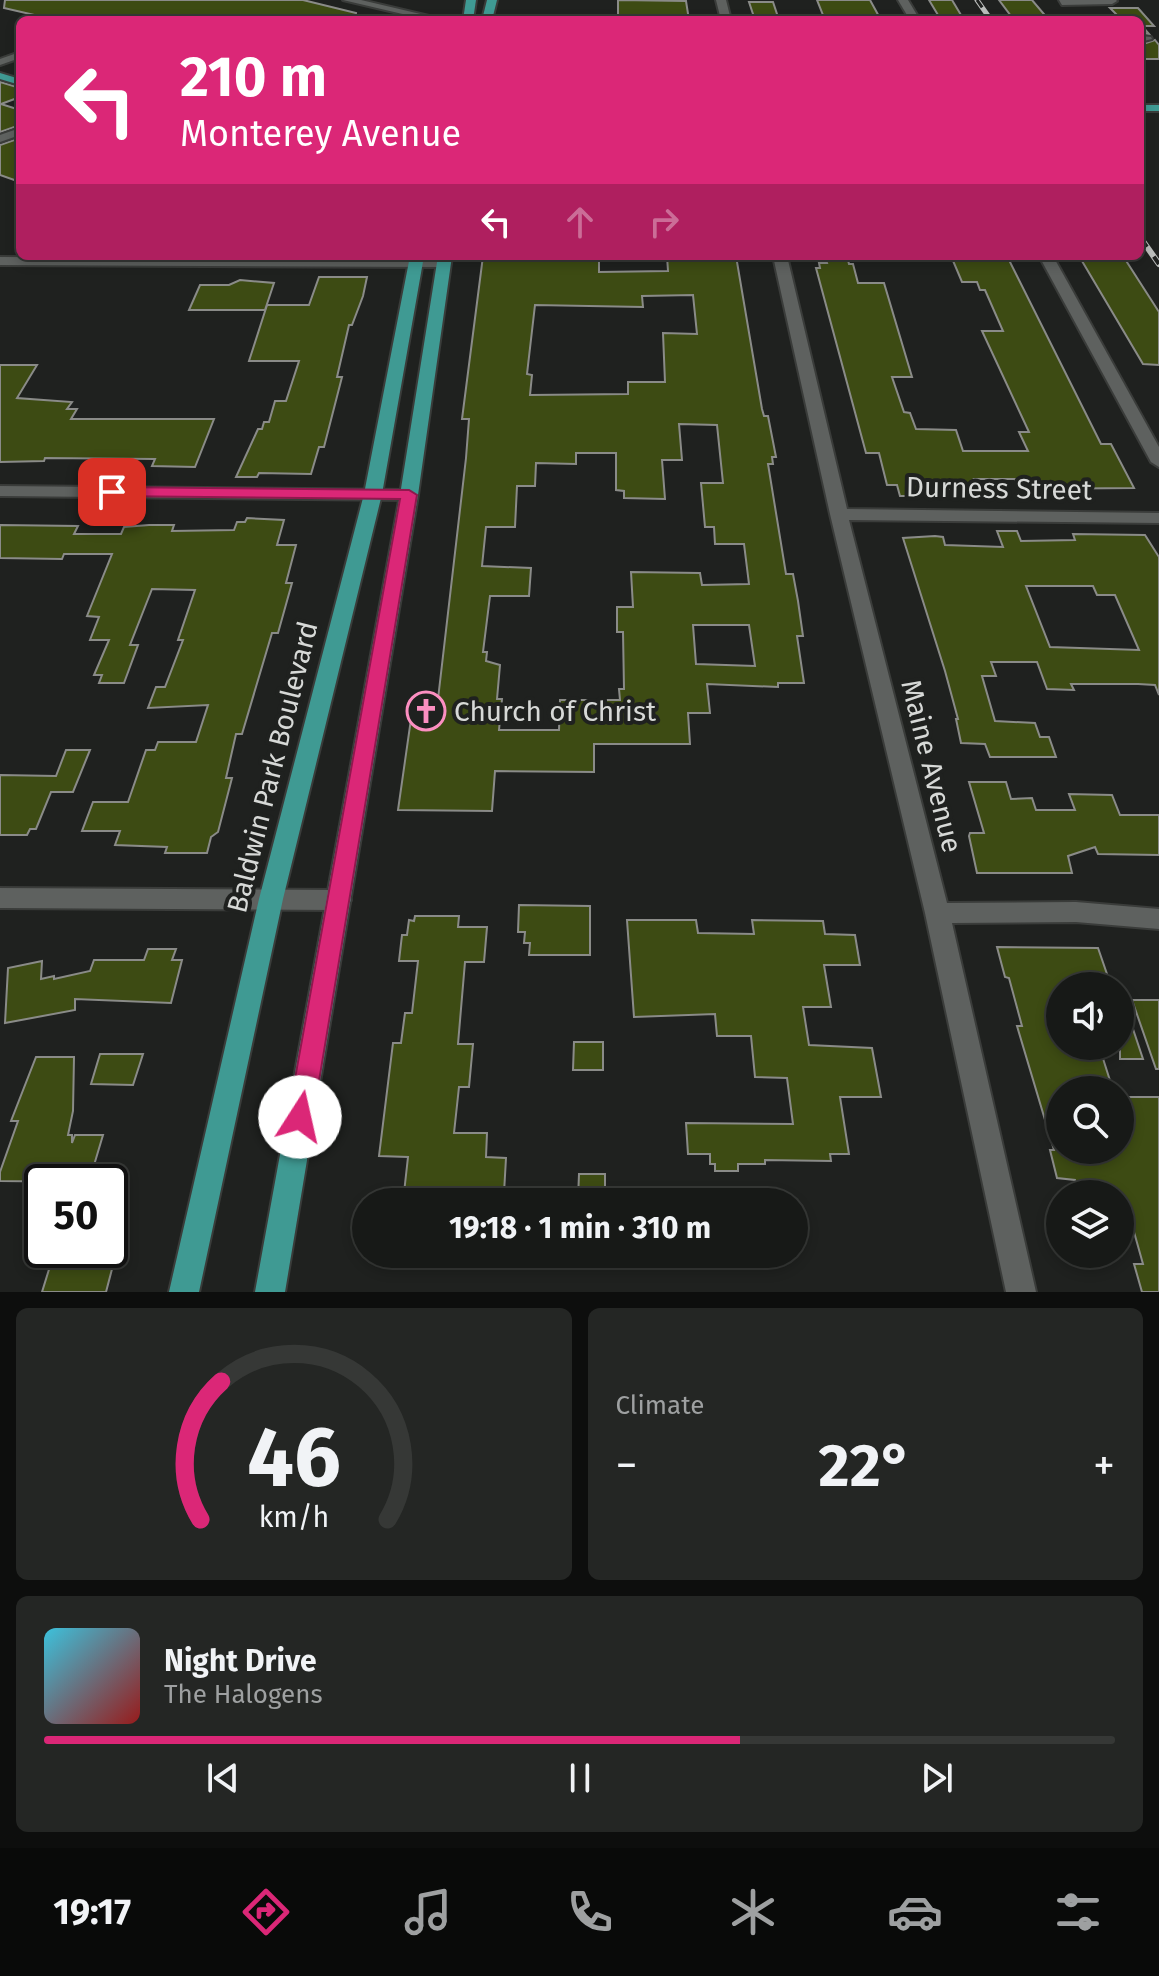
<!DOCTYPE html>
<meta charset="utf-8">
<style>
:root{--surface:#171917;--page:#242624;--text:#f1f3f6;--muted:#9ea0a1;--line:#363836;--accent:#db2777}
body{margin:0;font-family:"Fira Sans",sans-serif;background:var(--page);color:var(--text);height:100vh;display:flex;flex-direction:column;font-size:30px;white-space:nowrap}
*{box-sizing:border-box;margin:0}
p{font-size:26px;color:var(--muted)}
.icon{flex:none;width:44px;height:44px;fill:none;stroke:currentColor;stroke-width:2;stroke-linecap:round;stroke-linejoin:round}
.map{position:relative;height:1292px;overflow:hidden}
.side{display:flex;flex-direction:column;gap:16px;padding:16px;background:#0d0e0d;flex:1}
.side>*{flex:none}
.hud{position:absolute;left:16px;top:16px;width:1128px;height:244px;border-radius:12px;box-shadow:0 4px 12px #0003,0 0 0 2px var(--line);background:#db2777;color:#fff;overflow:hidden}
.buttons{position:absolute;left:1046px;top:972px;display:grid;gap:16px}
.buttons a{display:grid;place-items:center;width:88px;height:88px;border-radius:50%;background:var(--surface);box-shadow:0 4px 12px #0003,0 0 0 2px var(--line);font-size:40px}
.speed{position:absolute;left:24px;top:1164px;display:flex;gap:16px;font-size:40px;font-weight:700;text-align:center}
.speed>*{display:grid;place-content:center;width:104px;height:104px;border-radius:50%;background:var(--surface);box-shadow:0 4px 12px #0003,0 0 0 2px var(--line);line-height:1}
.speed .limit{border:4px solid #111;border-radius:12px;background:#fff;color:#111}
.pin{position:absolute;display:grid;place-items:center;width:68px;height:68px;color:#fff;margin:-34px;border-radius:16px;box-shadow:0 4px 12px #0006}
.me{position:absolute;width:88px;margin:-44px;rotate:10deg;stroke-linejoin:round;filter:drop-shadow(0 0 6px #0008)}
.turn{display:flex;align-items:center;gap:28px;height:168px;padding:0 32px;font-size:36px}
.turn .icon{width:104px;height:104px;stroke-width:2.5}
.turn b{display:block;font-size:56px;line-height:68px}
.lanes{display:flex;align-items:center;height:76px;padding:0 32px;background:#0003;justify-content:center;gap:40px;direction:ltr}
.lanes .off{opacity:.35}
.big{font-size:60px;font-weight:700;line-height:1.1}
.side .card{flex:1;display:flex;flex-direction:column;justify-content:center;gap:12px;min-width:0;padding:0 28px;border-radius:12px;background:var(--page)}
.side .dial{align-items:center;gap:0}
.dial svg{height:208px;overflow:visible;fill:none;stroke:var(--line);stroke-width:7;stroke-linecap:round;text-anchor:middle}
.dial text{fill:var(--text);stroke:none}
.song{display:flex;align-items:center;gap:24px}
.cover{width:96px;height:96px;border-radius:12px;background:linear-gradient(135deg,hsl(190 70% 55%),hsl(0 70% 35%))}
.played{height:8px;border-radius:4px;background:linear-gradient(90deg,var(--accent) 65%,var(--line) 65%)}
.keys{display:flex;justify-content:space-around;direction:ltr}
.heat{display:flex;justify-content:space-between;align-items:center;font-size:44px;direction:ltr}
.side .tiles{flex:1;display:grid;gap:16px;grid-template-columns:1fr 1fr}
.card:last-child{grid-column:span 2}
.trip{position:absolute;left:352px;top:1188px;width:456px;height:80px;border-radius:40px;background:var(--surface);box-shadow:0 4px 12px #0003,0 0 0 2px var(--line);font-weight:700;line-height:80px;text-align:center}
.tabs{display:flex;height:128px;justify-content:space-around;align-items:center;background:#090a09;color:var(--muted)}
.tabs .icon{width:56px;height:56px}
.tabs .selected{color:var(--accent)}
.tabs b{font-size:36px;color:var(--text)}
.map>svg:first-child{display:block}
</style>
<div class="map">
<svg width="1159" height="1292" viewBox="0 0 1159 1292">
<rect width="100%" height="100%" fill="#1f211f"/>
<g fill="#3d4b13" stroke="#8a8b88" stroke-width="2" fill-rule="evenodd">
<path d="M5,0h298l53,13 -1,7h-299l-52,-12z"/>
<path d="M618,0l68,1 3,19h-71z"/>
<path d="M817,0h53l11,20h-56z"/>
<path d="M929,0h23l12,20h-23z"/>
<path d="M999,0h33l17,20h-35z"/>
<path d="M749,2h24l6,18h-24z"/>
<path d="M1110,8h28l16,18h-12l7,8 -9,-1v-13h-18z"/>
<path d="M1155,40l4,5v14h-19v-14z"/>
<path d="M0,82l20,6v9l-19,7 19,6v15l-20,7z"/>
<path d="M20,138v44l-20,-7v-30z"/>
<path d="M483,256h116v16l69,-1 -1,-15h69l26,153 2,7h4l8,41h-4l1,7h-5l18,110h7l5,27 5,35h-6l7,47h-26v4l-71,-3 3,29h-22l2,31h-96v28l-99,-1 -3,40 -94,-1 16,-112 24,1 28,-241 3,-39h-7zM693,295l4,39 -34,-1 2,49h-37v12l-98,1 2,-20 -5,-1 8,-69 108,2 -1,-11zM679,424l38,1 6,58h-22l4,44h9l1,17h29l5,40 -47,1 -2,-12 -69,-1 2,35h-16v25h6l1,57h-5l1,11h-60l-1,30h-60l3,-31h-5l3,-34 -14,-4 1,-9h-4l7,-56h39l2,-28 -49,-2 4,-39h29l2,-41h18l1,-23 40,1v-11h40v37l8,1v7l41,1 -3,-39h20zM693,625h56l6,41 -59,-2z"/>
<path d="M951,256h56l94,188h10l23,44 -115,1 -4,-10h-41l4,10h-59l2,7h-21l-3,-11h-10l-8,-32h-13l-50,-185h4l-1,-5h8l-1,-3h22l1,4h4l5,19h26l28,94h-20l12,35 6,1 6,16 40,1 7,21h65l-9,-19h10l-47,-101h21l-18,-41h-5l-3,-8h-15z"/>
<path d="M1093,256h30l36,56v53l-16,-1 -61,-103h14z"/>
<path d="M319,277h48l-4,19 -11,29h-3l-12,52h5l-18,70h-5l-8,27 -52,-1 -2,4h-21l22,-48h4l2,-7h5l6,-21h11l13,-40h-50l18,-56h42z"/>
<path d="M240,280l34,3 -9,27h-76l11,-25h29z"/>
<path d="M0,365h37l-20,33 55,4 -5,7h10l-6,10h143l-19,48 -43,-1 3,-7 -110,-1 -1,3 -44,1z"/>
<path d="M247,518l37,2 -7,25h19l-10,38h6l-14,50h-6l-30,101h-6l-10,44h6l-14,54 -7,5 -4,16h-42l2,-6 -52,-2 5,-14h-38l11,-29h35l18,-52h9l3,-8h38l12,-37 -60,3 8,-21h9l18,-47h-5l17,-50 -43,-1 -22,56h8l-14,38h-25l3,-8h-8l15,-35h-19l9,-23 -12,-1 25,-62h-48l-2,5 -62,-1v-33l78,1 -4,8h47l3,-7 25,-2h25l-2,6 62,-1 3,-8h8z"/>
<path d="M997,531h20l4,10 54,-1 -2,-6 72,1 14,22v138l-4,-10 -17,-1h-67l3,6 -27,-1 -10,-27h-46l5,14h-14l13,45 40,2 5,14h9l7,20h-66l-5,-13 -24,-1 -5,-24h2l-13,-48 -42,-133 32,-2 8,1 2,8 58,2zM1026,586h67l4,9h18l24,55 -89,-3z"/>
<path d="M66,750h24l-17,42h-22l-15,37h-6l-3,6h-27v-60l56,1z"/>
<path d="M969,782h37l5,17 21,-1 4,12h39l-6,-16 43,1 8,20h39v40l-61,-1 -3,-7 -27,9 4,17h-95l-8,-37 1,-3h14z"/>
<path d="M519,905l71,1v49h-61l1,-12h-6l1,-11h-7z"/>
<path d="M415,916h44l-1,11h29l-3,35h-19l-7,82h15l-4,43h-10l-5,46h33l-1,24 20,1 -2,35h-100l4,-36 -29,-1 14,-113h8l4,-30h7l6,-52h-19l3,-26h5l2,-15 5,1z"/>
<path d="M627,920h69l2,13 56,1 -2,-14 71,1 2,13 30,1 5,30h-36l7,42h-28l6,38 63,3 9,49h-41l9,57h-19l1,7 -66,-1v4h-27v7h-23v-7h-5v-10h-22l-2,-31 107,1 -6,-46 -32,-1 -4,-41h-34l-2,-22 -81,3z"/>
<path d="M997,947l101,1 10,29 -26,-1 4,10h-26v60h39l14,44h-53v60h60v-53h39v195h-17l-8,-28h9l-16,-57h-7v-13h-41l-4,-14 -18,-2 -7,-28h4l-37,-124h5l-13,-48 -4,-1z"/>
<path d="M148,949h28l-4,11h10l-11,43 -96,-4v11l-70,13 3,-55 34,-7 -1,18 13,-3v3l36,-8 4,-11h50z"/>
<path d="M1132,1000h27v69h-3z"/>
<path d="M1124,1002l19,57h-23v-56z"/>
<path d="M574,1042h29v28h-30z"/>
<path d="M100,1054h43l-10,31 -42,-1z"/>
<path d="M36,1057h38l-1,54 -5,24h4v8l3,-8h28l-14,47 -89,-1v-9l18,-51h-7z"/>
<path d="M579,1174h26v25h-27z"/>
<path d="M55,1250h62l-11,42h-64z"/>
</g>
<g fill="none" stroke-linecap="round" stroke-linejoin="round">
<defs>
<g id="minor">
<path d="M343,0h18l85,20h-18z"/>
<path d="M716,0h10l5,20h-10z"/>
<path d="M898,0h10l12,20h-10z"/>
<path d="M1059,0h57l1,1 -5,3 -50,1z"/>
<path d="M1140,36l11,1 1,2 -12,3z"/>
<path d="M20,52v6l-20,7v-6z"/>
<path d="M20,128v7l-20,7v-7z"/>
<path d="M773,256h14l60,253 312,4v10l-310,-3 98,383 129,-1 83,7v20l-83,-7 -124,1 84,369h-30l-81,-379 -95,-399z"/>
<path d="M1039,256h14l106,191v20l-8,-5z"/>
<path d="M0,257l444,2 7,4 -7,4 -444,-2z"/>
<path d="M0,486l409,4 9,5 -9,5 -409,-4z"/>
<path d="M0,888l339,2 9,3 3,7 -3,7 -9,3 -339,-2z"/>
</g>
<g id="major">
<path d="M466,0h10l-3,20h-10z"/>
<path d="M487,0h10l-5,20h-10z"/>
<path d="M0,73l20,6v6l-20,-6z"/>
<rect x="1140" y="105" width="19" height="6"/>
<path d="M410,256h14l-42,238 -99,405 -84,393h-30l90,-393 105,-405z"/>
<path d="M438,256h14l-34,239 -133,797h-30l145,-797z"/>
</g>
</defs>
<use href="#minor" stroke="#3a3c3a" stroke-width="4"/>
<use href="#major" stroke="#3a3c3a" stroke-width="4"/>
<use href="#minor" fill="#5e615f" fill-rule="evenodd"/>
<use href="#major" fill="#3f9a93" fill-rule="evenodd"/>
<defs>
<path id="rail-far1" d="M977,0l14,20"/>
<path id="rail" d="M1140,237l19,27"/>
</defs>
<use href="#rail-far1" stroke="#bcbebc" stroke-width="5"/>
<use href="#rail" stroke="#bcbebc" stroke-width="6"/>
<use href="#rail-far1" stroke="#1f211f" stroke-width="3" stroke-dasharray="9" stroke-linecap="butt"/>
<use href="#rail" stroke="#1f211f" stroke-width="4" stroke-dasharray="12" stroke-linecap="butt"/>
</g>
<path fill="#db2777" stroke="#8e194d" stroke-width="2" d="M112,487l297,3 8,5 -104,622 -4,9 -9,3 -9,-3 -3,-9 112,-618 -294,-3v-7z"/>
<defs>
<symbol id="church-ring" viewBox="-11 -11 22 22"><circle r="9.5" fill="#1f211f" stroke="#fc8fc1" stroke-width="1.5"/><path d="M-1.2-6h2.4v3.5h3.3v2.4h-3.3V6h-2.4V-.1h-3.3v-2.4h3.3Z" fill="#fc8fc1"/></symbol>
</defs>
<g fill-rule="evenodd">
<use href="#church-ring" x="404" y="689" width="44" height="44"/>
</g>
<g text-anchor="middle" stroke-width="8" stroke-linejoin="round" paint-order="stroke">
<g font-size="28" fill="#d7d9d7" stroke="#1f211f">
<text transform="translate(999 488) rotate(1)" y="10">Durness Street</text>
<text transform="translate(932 766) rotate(76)" y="10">Maine Avenue</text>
<text transform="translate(272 767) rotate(-76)" y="10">Baldwin Park Boulevard</text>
</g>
<g font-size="28" fill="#d7d9d7" stroke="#1f211f" text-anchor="start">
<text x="454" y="721">Church of Christ</text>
</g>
</g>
</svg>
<div class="buttons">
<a><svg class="icon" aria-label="sound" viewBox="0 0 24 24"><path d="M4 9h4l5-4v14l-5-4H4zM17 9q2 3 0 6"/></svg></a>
<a><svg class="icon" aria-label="search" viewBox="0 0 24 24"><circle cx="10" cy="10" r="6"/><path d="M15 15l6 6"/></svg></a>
<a><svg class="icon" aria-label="layers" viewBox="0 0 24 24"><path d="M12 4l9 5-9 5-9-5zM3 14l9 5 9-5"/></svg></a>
</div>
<div class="speed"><div class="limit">50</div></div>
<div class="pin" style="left:112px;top:492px;background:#d93025"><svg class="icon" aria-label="arrive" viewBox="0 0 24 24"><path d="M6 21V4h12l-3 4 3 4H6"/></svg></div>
<svg class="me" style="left:300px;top:1117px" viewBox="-20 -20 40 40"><circle r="19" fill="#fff"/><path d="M0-13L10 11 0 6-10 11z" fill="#db2777"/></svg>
<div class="trip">19:18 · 1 min · 310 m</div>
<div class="hud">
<div class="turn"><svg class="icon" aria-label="left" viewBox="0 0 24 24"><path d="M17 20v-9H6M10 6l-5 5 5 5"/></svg><div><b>210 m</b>Monterey Avenue</div></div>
<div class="lanes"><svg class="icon" aria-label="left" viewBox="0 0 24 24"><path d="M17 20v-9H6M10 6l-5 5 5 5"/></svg><svg class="icon off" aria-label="ahead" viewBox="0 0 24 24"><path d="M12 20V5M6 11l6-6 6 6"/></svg><svg class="icon off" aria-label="right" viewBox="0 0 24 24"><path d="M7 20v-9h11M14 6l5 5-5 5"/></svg></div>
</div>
</div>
<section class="side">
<div class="tiles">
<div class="card dial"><svg viewBox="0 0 100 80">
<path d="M14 69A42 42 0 1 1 86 69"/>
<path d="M14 69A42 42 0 0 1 22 16" stroke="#db2777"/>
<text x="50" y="56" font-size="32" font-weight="700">46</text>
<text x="50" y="72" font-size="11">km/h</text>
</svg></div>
<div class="card"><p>Climate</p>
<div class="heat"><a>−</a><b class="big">22°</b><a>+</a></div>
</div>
<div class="card">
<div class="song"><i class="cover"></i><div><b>Night Drive</b><p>The Halogens</p></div></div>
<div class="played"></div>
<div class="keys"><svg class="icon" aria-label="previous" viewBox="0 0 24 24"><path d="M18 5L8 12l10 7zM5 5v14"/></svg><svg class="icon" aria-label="pause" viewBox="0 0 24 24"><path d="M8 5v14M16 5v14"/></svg><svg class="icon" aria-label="next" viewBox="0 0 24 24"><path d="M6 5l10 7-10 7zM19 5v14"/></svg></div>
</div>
</div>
</section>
<nav class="tabs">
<b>19:17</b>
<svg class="icon selected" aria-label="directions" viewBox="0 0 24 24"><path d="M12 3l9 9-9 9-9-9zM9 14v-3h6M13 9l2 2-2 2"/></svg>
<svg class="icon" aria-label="music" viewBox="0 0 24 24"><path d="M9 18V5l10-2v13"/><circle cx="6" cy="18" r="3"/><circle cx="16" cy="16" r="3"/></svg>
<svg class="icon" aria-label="phone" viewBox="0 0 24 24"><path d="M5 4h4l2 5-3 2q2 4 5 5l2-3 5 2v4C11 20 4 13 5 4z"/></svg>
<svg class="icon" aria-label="climate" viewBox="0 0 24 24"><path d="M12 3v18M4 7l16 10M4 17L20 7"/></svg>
<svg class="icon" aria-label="car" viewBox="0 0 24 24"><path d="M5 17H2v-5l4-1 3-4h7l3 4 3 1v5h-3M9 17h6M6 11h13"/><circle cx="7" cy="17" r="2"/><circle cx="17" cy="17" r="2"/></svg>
<svg class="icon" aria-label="filters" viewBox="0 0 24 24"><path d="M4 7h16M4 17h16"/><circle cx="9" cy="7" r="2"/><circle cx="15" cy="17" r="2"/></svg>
</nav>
